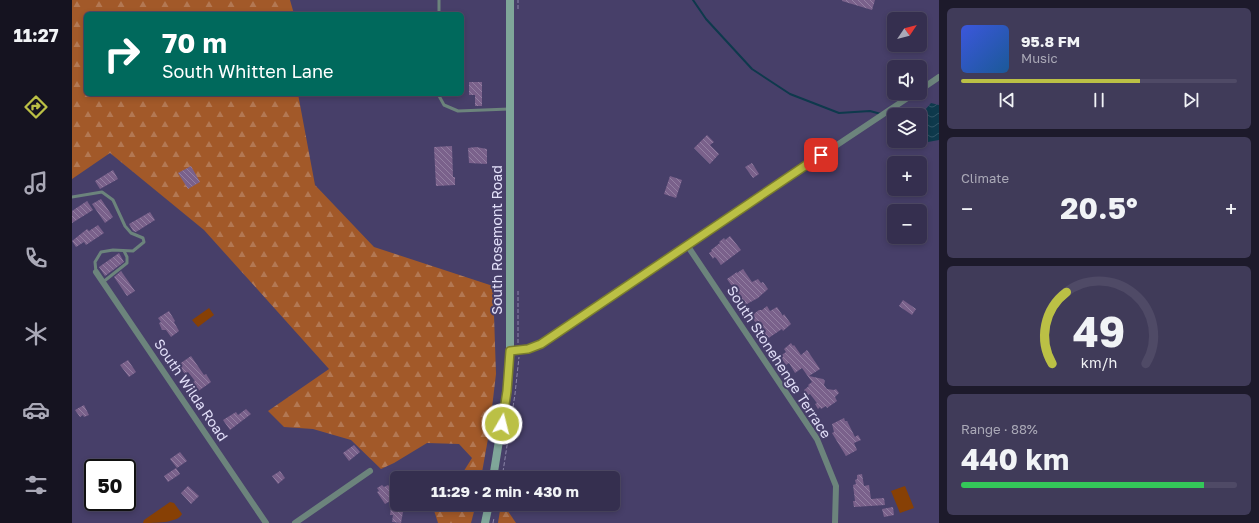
<!DOCTYPE html>
<meta charset="utf-8">
<style>
:root{--surface:#352f4f;--page:#403b59;--text:#f1f3f6;--muted:#aaa9b7;--line:#4f4a66;--accent:#bbc045}
body{margin:0;font-family:"Golos Text",sans-serif;background:var(--page);color:var(--text);height:100vh;display:flex;flex-direction:column;font-size:15px;white-space:nowrap}
*{box-sizing:border-box;margin:0}
p{font-size:13px;color:var(--muted)}
.icon{flex:none;width:22px;height:22px;fill:none;stroke:currentColor;stroke-width:2;stroke-linecap:round;stroke-linejoin:round}
.map{position:relative;flex:1;overflow:hidden}
.details{display:flex;flex-direction:column;gap:8px;padding:8px;background:#1d1a2b;width:320px}
.details>*{flex:none}
.top-card{position:absolute;left:12px;top:12px;width:380px;height:84px;border-radius:6px;box-shadow:0 2px 6px #0003,0 0 0 1px var(--line);background:#00695c;color:#fff;overflow:hidden}
.needle{width:26px;rotate:55deg}
.tools{position:absolute;left:815px;top:12px;display:grid;gap:8px}
.tools a{display:grid;place-items:center;width:40px;height:40px;border-radius:6px;background:var(--surface);box-shadow:0 2px 6px #0003,0 0 0 1px var(--line);font-size:20px}
.speed{position:absolute;left:12px;top:459px;display:flex;gap:8px;font-size:20px;font-weight:700;text-align:center}
.speed>*{display:grid;place-content:center;width:52px;height:52px;border-radius:50%;background:var(--surface);box-shadow:0 2px 6px #0003,0 0 0 1px var(--line);line-height:1}
.speed .limit{border:2px solid #111;border-radius:6px;background:#fff;color:#111}
.pin{position:absolute;display:grid;place-items:center;width:34px;height:34px;color:#fff;margin:-17px;border-radius:8px;box-shadow:0 2px 6px #0006}
.me{position:absolute;width:44px;margin:-22px;rotate:8deg;stroke-linejoin:round;filter:drop-shadow(0 0 3px #0008)}
.turn{display:flex;align-items:center;gap:14px;height:84px;padding:0 12px;font-size:18px}
.turn .icon{width:52px;height:52px;stroke-width:2.5}
.turn b{display:block;font-size:28px;line-height:34px}
.big{font-size:30px;font-weight:700;line-height:1.1}
.details .tile{flex:1;display:flex;flex-direction:column;justify-content:center;gap:6px;min-width:0;padding:0 14px;border-radius:6px;background:var(--page)}
.details .dial{align-items:center;gap:0}
.dial svg{height:104px;overflow:visible;fill:none;stroke:var(--line);stroke-width:7;stroke-linecap:round;text-anchor:middle}
.dial text{fill:var(--text);stroke:none}
.song{display:flex;align-items:center;gap:12px}
.cover{width:48px;height:48px;border-radius:6px;background:linear-gradient(135deg,hsl(230 70% 55%),hsl(210 70% 35%))}
.played{height:4px;border-radius:2px;background:linear-gradient(90deg,var(--accent) 65%,var(--line) 65%)}
.keys{display:flex;justify-content:space-around;direction:ltr}
.heat{display:flex;justify-content:space-between;align-items:center;font-size:22px;direction:ltr}
.charge{height:6px;border-radius:3px;background:linear-gradient(90deg,#34c759 88%,var(--line) 0)}
.trip{position:absolute;left:318px;top:471px;width:230px;height:40px;border-radius:6px;background:var(--surface);box-shadow:0 2px 6px #0003,0 0 0 1px var(--line);font-weight:700;line-height:40px;text-align:center}
main{display:flex;flex:1;min-height:0}
.dock{display:flex;flex-direction:column;width:72px;justify-content:space-around;align-items:center;background:#151320;color:var(--muted)}
.dock .icon{width:28px;height:28px}
.dock .selected{color:var(--accent)}
.dock b{font-size:18px;color:var(--text)}
.map>svg:first-child{display:block}
</style>
<main>
<nav class="dock">
<b>11:27</b>
<svg class="icon selected" aria-label="directions" viewBox="0 0 24 24"><path d="M12 3l9 9-9 9-9-9zM9 14v-3h6M13 9l2 2-2 2"/></svg>
<svg class="icon" aria-label="music" viewBox="0 0 24 24"><path d="M9 18V5l10-2v13"/><circle cx="6" cy="18" r="3"/><circle cx="16" cy="16" r="3"/></svg>
<svg class="icon" aria-label="phone" viewBox="0 0 24 24"><path d="M5 4h4l2 5-3 2q2 4 5 5l2-3 5 2v4C11 20 4 13 5 4z"/></svg>
<svg class="icon" aria-label="climate" viewBox="0 0 24 24"><path d="M12 3v18M4 7l16 10M4 17L20 7"/></svg>
<svg class="icon" aria-label="car" viewBox="0 0 24 24"><path d="M5 17H2v-5l4-1 3-4h7l3 4 3 1v5h-3M9 17h6M6 11h13"/><circle cx="7" cy="17" r="2"/><circle cx="17" cy="17" r="2"/></svg>
<svg class="icon" aria-label="filters" viewBox="0 0 24 24"><path d="M4 7h16M4 17h16"/><circle cx="9" cy="7" r="2"/><circle cx="15" cy="17" r="2"/></svg>
</nav>
<div class="map">
<svg width="867" height="523" viewBox="0 0 867 523">
<defs>
<pattern id="forest-firs" width="22" height="20" patternUnits="userSpaceOnUse"><rect width="22" height="20" fill="#a25929"/><path d="M5 1l3.5 6h-7zM16 11l3.5 6h-7z" fill="#b37853"/></pattern>
<pattern id="water-waves" width="16" height="10" patternUnits="userSpaceOnUse"><rect width="16" height="10" fill="#0e394c"/><path d="M0 5q4-4 8 0t8 0" fill="none" stroke="#315567"/></pattern>
<pattern id="building-back-hatch" width="6" height="6" patternUnits="userSpaceOnUse"><rect width="6" height="6" fill="#7a618b"/><path d="M-1 5l2 2M0 0l6 6M5-1l2 2" fill="none" stroke="#937fa2"/></pattern>
</defs>
<rect width="100%" height="100%" fill="#473f69"/>
<g fill="#874005">
<path d="M137,308l5,7 -16,12 -6,-7z"/>
<path d="M833,486l9,22 -14,5 -9,-22z"/>
<path d="M98,502l4,1 8,11c-4,9 -28,9 -39,9l1,-3z"/>
</g>
<g fill="url(#forest-firs)">
<path d="M0,0h218l4,14h-208v80h212l17,91 59,62 119,39 3,88 -7,59 -8,45h-31l12,-4 10,-16 -13,-14 -32,-1 -33,20 -13,6 -30,-29 -38,-11 -29,-2 -16,-16 61,-42 -125,-139 -94,-77 -38,26z"/>
<path d="M360,504h44l-5,19h-33z"/>
<path d="M429,504h2l13,19h-18z"/>
</g>
<path fill="url(#water-waves)" d="M859,103l8,2v35l-22,4 -1,-3h4v-26h-4l9,-5z"/>
<g fill="none" stroke-linecap="round" stroke-linejoin="round">
<g stroke="#0e394c" stroke-width="2">
<path d="M621,0l13,19 46,50 38,25 49,19 31,-2 11,3"/>
<path d="M813,115l9,2"/>
</g>
</g>
<g fill="url(#building-back-hatch)">
<path d="M770,0h33l-3,10 -30,-9z"/>
<path d="M397,82h13v24h-7v-11h-6z"/>
<path d="M635,135l7,7 -4,3 9,9 -9,10 -16,-16z"/>
<path d="M380,146l1,31h2v8l-19,1 -2,-39z"/>
<path d="M404,147l11,2v15l-18,-1 -1,-15z"/>
<path d="M680,163l7,11 -6,4 -8,-11z"/>
<path d="M119,166l9,16 -12,7 -10,-16z"/>
<path d="M41,170l5,9 -18,10 -5,-8z"/>
<path d="M598,176l12,4 -6,18 -12,-4z"/>
<path d="M29,199l12,18 -8,6 -13,-19z"/>
<path d="M15,201l6,9 -21,13v-12z"/>
<path d="M78,212l5,8 -19,12 -3,-1 -4,-7z"/>
<path d="M26,225l6,8 -18,12 -2,-3 -8,5 -4,-6 15,-12 2,2z"/>
<path d="M658,236l11,14 -20,15 -5,-7 -2,-1 -1,2 -4,-6 3,-2 -1,-1 9,-7 -1,-1 5,-4 1,2z"/>
<path d="M47,253l5,9 -19,14 -6,-9z"/>
<path d="M671,269l9,13 6,-3 3,4 2,-1 5,7 -10,9 -13,7 -18,-26 10,-7v1z"/>
<path d="M49,271l14,20 -8,5 -13,-19z"/>
<path d="M831,300l13,9 -4,6 -13,-9z"/>
<path d="M695,306l3,5 7,-4 6,9 1,-2 7,10 -8,7 -1,-2 -15,10 -16,-23 8,-6h3z"/>
<path d="M97,311l6,10 -1,1 5,9 -8,6 -5,-7h-4l-3,-7 2,-1 -3,-4z"/>
<path d="M719,343l2,3 1,-1 7,10 6,-5 13,19 -11,7 14,3 2,2 -1,4 3,4 7,1 2,-1 3,4 -4,4 2,4 -10,7 -1,-2 -5,3 -1,-2 -2,2 -3,-5 2,-1 -7,-9 -2,1 -4,-5 5,-4 -1,-1 4,-3 -10,-14 -7,5 -6,-10 -3,2 -6,-9 6,-4 -2,-3z"/>
<path d="M119,356l13,19 2,-1 5,8 -14,10 -6,-9 4,-2 -7,-9 -3,2 -7,-9z"/>
<path d="M56,360l8,12 -7,5 -9,-12z"/>
<path d="M12,405l5,10 -5,2 -1,-2 -3,2 -5,-7z"/>
<path d="M174,409l5,5 -21,16 -7,-10 13,-8 2,3z"/>
<path d="M772,418l1,3h2l8,16 3,-2 3,5 -7,3 3,7 -11,6 -14,-23 2,-1 -2,-8z"/>
<path d="M282,445l6,7 -11,9 -6,-8z"/>
<path d="M108,452l7,9 -10,7 -7,-9z"/>
<path d="M104,468l4,6 -12,8 -4,-6z"/>
<path d="M208,471l5,7 -7,6 -6,-8z"/>
<path d="M790,474l2,12 5,-1 2,14 13,-1 1,7 -31,2 -1,-6h2l-2,-16 3,-1 -1,-4 2,-1v-4z"/>
<path d="M310,485l2,2 4,-2 5,6 1,-4h3v17h8l3,4 -5,4 -2,11 -9,-1 1,-7h-3l2,-15 -7,4 -8,-12 2,-1 -2,-3z"/>
<path d="M116,486l11,10 -8,8 -10,-11z"/>
<path d="M821,507l1,8 -10,2 -2,-8z"/>
</g>
<g fill="none" stroke-linecap="round" stroke-linejoin="round">
<g stroke="#8c86a9" stroke-width="1" stroke-dasharray="4 2" stroke-linecap="butt">
<path d="M446,9v-9"/>
<path d="M446,291v52"/>
<path d="M430,478l13,-84 4,-37"/>
<path d="M421,523l1,-5"/>
</g>
<g stroke="#6c847c" stroke-width="3">
<path d="M367,14v-14"/>
<path d="M366,94l6,11 14,6 51,-2"/>
<path d="M0,197l30,-5 11,8 12,26 6,7 12,5 1,4 -11,9 -20,-1 -12,2 -6,10 1,10"/>
<path d="M31,282l24,-19v-6l-3,-6"/>
</g>
<g stroke="#6c847c" stroke-width="6">
<path d="M848,90l19,-13"/>
<path d="M615,245l130,194 19,47 -1,37"/>
<path d="M24,272l170,251"/>
<path d="M438,351l18,-2 13,-5 173,-117 201,-134"/>
<path d="M223,523l75,-52"/>
</g>
<g stroke="#7fa699" stroke-width="8">
<path d="M421,478l14,-87 3,-40v-351"/>
<path d="M413,523l4,-19"/>
</g>
</g>
<g fill="none" stroke-linecap="round" stroke-linejoin="round">
<defs>
<path id="route" d="M430,424l5,-33 3,-40 18,-2 13,-5 280,-189"/>
</defs>
<use href="#route" stroke="#7a7d2d" stroke-width="10"/>
<use href="#route" stroke="#bbc045" stroke-width="7"/>
</g>
<g text-anchor="middle" stroke-width="4" stroke-linejoin="round" paint-order="stroke">
<g font-size="14" fill="#e1def8" stroke="#473f69">
<text transform="translate(425 240) rotate(-90)" y="5">South Rosemont Road</text>
<text transform="translate(707 362) rotate(57)" y="5">South Stonehenge Terrace</text>
<text transform="translate(119 390) rotate(56)" y="5">South Wilda Road</text>
</g>
</g>
</svg>
<div class="tools">
<a><svg class="needle" viewBox="-14 -14 28 28"><path d="M0-13l5 13h-10z" fill="#e53935"/><path d="M0 13l5-13h-10z" fill="#aaa9b7"/></svg></a>
<a><svg class="icon" aria-label="sound" viewBox="0 0 24 24"><path d="M4 9h4l5-4v14l-5-4H4zM17 9q2 3 0 6"/></svg></a>
<a><svg class="icon" aria-label="layers" viewBox="0 0 24 24"><path d="M12 4l9 5-9 5-9-5zM3 14l9 5 9-5"/></svg></a>
<a>+</a>
<a>−</a>
</div>
<div class="speed"><div class="limit">50</div></div>
<div class="pin" style="left:749px;top:155px;background:#d93025"><svg class="icon" aria-label="arrive" viewBox="0 0 24 24"><path d="M6 21V4h12l-3 4 3 4H6"/></svg></div>
<svg class="me" style="left:430px;top:424px" viewBox="-20 -20 40 40"><circle r="17" fill="#bbc045" stroke="#fff" stroke-width="3"/><path d="M0-11L8 9 0 5-8 9z" fill="#fff"/></svg>
<div class="trip">11:29 · 2 min · 430 m</div>
<div class="top-card">
<div class="turn"><svg class="icon" aria-label="right" viewBox="0 0 24 24"><path d="M7 20v-9h11M14 6l5 5-5 5"/></svg><div><b>70 m</b>South Whitten Lane</div></div>
</div>
</div>
<section class="details">
<div class="tile">
<div class="song"><i class="cover"></i><div><b>95.8 FM</b><p>Music</p></div></div>
<div class="played"></div>
<div class="keys"><svg class="icon" aria-label="previous" viewBox="0 0 24 24"><path d="M18 5L8 12l10 7zM5 5v14"/></svg><svg class="icon" aria-label="pause" viewBox="0 0 24 24"><path d="M8 5v14M16 5v14"/></svg><svg class="icon" aria-label="next" viewBox="0 0 24 24"><path d="M6 5l10 7-10 7zM19 5v14"/></svg></div>
</div>
<div class="tile"><p>Climate</p>
<div class="heat"><a>−</a><b class="big">20.5°</b><a>+</a></div>
</div>
<div class="tile dial"><svg viewBox="0 0 100 80">
<path d="M14 69A42 42 0 1 1 86 69"/>
<path d="M14 69A42 42 0 0 1 25 14" stroke="#bbc045"/>
<text x="50" y="56" font-size="32" font-weight="700">49</text>
<text x="50" y="72" font-size="11">km/h</text>
</svg></div>
<div class="tile"><p>Range · 88%</p><b class="big">440 km</b><div class="charge"></div></div>
</section>
</main>
